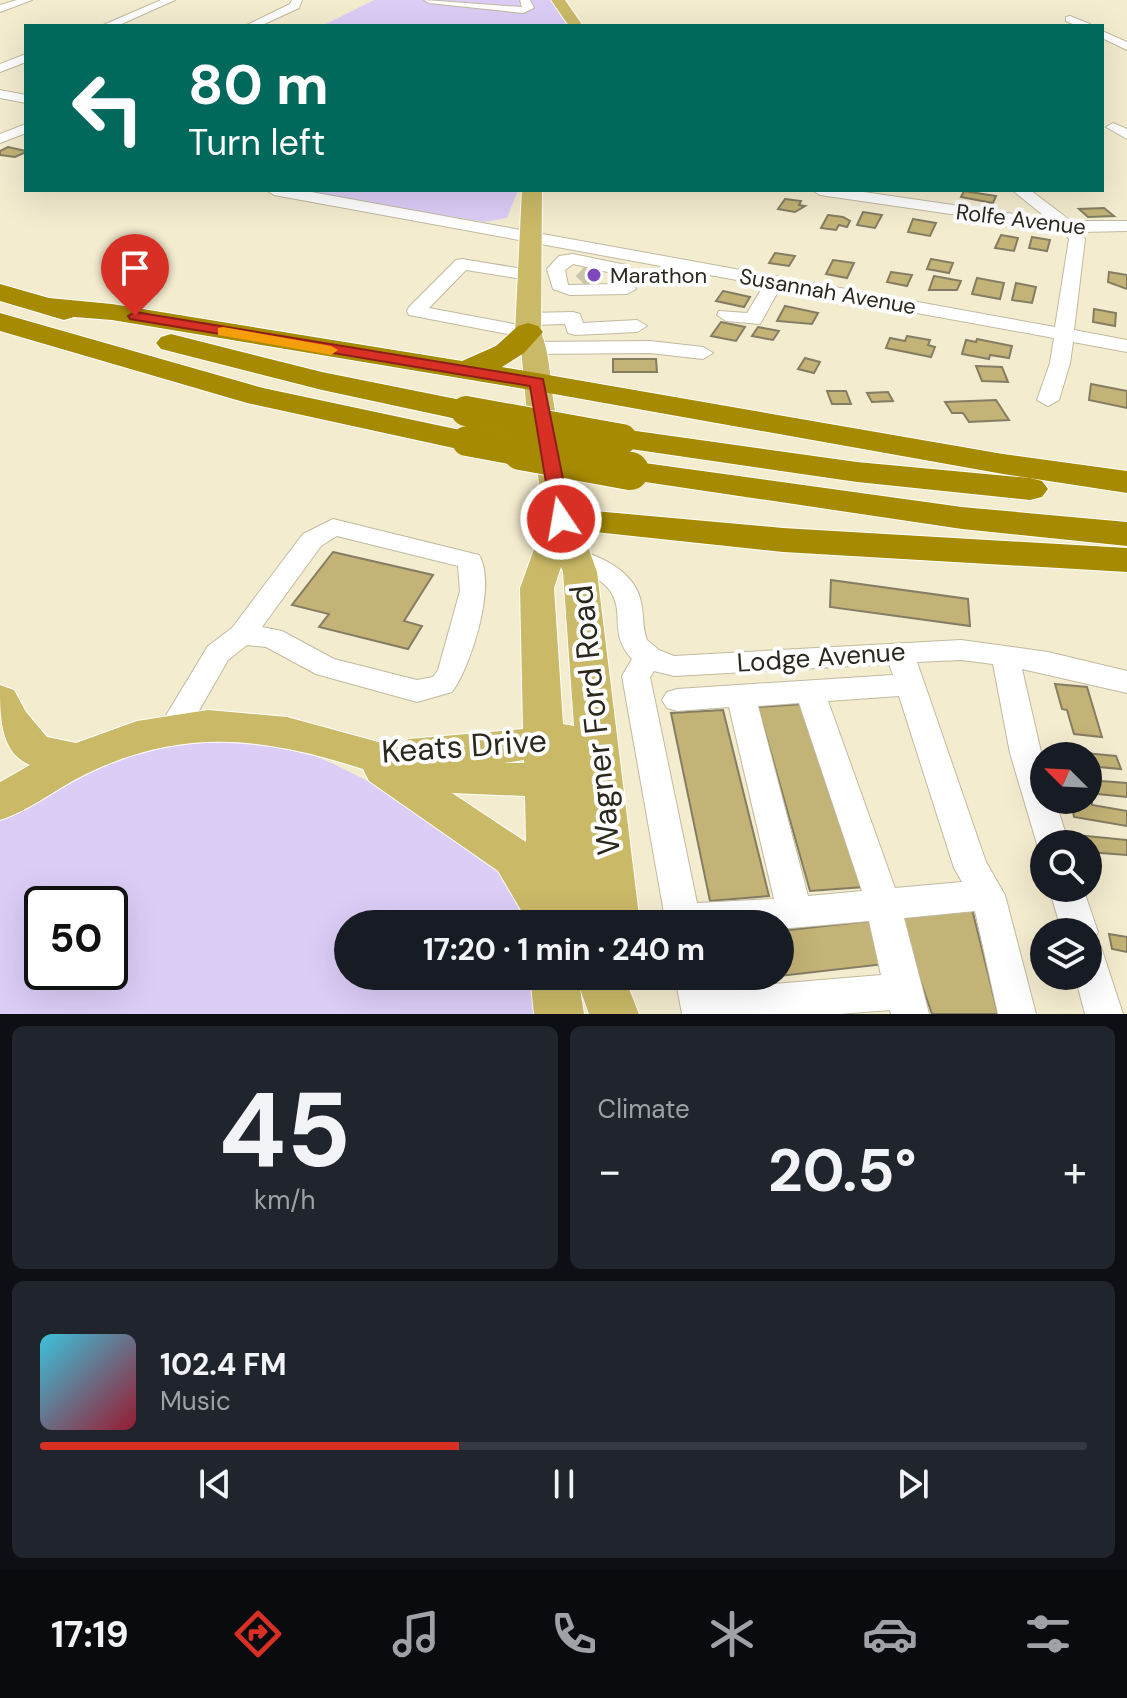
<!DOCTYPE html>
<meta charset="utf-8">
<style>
:root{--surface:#171b24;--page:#20242c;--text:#f1f3f6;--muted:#9ea1a6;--line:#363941;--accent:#d93025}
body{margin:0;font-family:"DM Sans",sans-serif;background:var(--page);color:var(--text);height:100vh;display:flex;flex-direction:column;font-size:30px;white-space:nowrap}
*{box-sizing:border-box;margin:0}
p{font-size:26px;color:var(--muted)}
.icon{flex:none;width:44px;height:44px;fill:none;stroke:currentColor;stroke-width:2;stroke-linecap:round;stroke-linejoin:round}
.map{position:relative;height:1014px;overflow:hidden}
.drawer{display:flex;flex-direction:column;gap:12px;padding:12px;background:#0d0f14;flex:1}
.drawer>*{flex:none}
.guide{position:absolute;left:24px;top:24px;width:1080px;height:168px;border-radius:0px;box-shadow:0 8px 32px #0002;background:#00695c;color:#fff;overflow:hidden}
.needle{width:52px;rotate:294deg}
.controls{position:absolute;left:1030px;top:742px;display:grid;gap:16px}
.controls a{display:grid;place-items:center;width:72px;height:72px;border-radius:50%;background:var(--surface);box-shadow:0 8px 32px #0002;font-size:40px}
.speed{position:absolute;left:24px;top:886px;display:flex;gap:16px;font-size:40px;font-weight:700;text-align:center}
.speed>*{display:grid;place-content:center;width:104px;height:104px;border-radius:50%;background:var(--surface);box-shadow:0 8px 32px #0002;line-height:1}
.speed .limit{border:4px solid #111;border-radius:12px;background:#fff;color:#111}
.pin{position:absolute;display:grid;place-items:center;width:68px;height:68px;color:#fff;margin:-82px -34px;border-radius:50% 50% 50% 0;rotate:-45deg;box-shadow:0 0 8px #0007}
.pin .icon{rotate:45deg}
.me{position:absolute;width:88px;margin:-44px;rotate:348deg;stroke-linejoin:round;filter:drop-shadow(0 0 6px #0008)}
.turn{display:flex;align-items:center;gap:28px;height:168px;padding:0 32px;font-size:36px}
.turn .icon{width:104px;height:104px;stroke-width:2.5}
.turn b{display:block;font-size:56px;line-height:68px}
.big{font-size:60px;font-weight:700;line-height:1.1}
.drawer .tile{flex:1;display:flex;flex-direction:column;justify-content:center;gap:12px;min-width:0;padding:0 28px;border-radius:12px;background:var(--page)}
.drawer .dial{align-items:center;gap:0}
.dial b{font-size:104px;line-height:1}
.song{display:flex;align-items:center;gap:24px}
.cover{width:96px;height:96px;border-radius:12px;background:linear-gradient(135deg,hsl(190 70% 55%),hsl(350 70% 35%))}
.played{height:8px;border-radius:4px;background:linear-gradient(90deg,var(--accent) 40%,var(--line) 40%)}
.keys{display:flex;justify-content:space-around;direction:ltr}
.heat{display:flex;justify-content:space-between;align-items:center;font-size:44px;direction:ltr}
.drawer .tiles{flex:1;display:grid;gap:12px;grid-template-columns:1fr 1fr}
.tile:last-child{grid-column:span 2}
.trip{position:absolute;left:334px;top:910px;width:460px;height:80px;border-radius:40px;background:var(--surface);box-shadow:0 8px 32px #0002;font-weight:700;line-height:80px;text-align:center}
.tab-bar{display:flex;height:128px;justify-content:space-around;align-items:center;background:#090b0e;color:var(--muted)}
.tab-bar .icon{width:56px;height:56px}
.tab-bar .active{color:var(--accent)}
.tab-bar b{font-size:36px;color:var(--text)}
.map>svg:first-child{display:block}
</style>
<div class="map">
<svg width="1127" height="1014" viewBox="0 0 1127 1014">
<rect width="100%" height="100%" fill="#f4eccf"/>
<g fill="#dccdf7" fill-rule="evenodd">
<path d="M374,0h178l16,26h-246z"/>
<path d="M291,190h227l-11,28 -22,4z"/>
<path d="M204,738l79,5 53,22 97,49 82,64 20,46h-187v52h191l4,38h-543v-197l129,-65zM42,904h68v68h-68z"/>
</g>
<g fill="#c4b376" stroke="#847d63" stroke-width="2">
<path d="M8,147l18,4v1l-11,5 -15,-2v-4z"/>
<path d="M964,191l32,5 -3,7 -32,-6z"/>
<path d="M785,199l16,2 -2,4 6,1 -10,6 -17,-3z"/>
<path d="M1104,208l10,8 -26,1 -9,-8z"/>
<path d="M863,212l19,3 -7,13 -18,-3z"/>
<path d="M828,215l15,2 7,4 -3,6 -8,-2 -3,5 -15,-2z"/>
<path d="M913,219l23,4 -6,13 -22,-4z"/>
<path d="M1001,235l17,3 -4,13 -19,-3z"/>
<path d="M1032,237l18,3 -3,11 -18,-3z"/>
<path d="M775,253l20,3 -6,10 -20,-3z"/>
<path d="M931,259l22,4 -4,10 -22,-4z"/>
<path d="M833,260l21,3 -7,15 -21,-4z"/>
<path d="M891,272l21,3 -5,11 -20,-4z"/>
<path d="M1109,272l18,3v14l-19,-7z"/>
<path d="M934,276l27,5 -4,9h-28z"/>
<path d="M977,278l27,5 -4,16 -28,-5z"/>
<path d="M1016,283l20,4 -4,16 -20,-3z"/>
<path d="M723,291l27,6 -6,10 -28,-6z"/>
<path d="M785,306l33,7 -6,11 -35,-3z"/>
<path d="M1094,309l22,4 -1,13 -22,-4z"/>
<path d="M721,322l24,5 -9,14 -25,-5z"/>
<path d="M758,327l21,4 -6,9 -21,-4z"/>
<path d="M907,336l23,4 -2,5 7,2 -4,10 -45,-9 4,-10 15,3z"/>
<path d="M977,339l35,7 -3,12 -19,-3 -1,4 -27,-5 4,-14 10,2z"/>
<path d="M805,358l15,4 -6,11 -16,-4z"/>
<path d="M613,359h43l1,13h-44z"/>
<path d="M976,366l26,1 6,15 -26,-1z"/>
<path d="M1091,384l36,7v17l-38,-8z"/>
<path d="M827,391h19l5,13h-19z"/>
<path d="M888,392l5,9 -21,1 -5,-9z"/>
<path d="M996,400l13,20 -40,2 -6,-9h-11l-7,-11z"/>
<path d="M333,552l100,23 -29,46 18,5 -14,23 -89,-22 10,-13 -37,-9z"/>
<path d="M831,580l137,19 2,27 -140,-19z"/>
<path d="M1055,684l32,3 15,50 -28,-3 -7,-24 -5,-1z"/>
<path d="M804,704l60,183 -54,4 -52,-184z"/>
<path d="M723,710l46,186 -59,5 -39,-188z"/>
<path d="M1052,750l64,6 5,13 -33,-3v-10h-35z"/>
<path d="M1088,780l39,3v14l-39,-4z"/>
<path d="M1071,800l21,1v4l35,6v15l-53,-9z"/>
<path d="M1076,835l51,5v15l-39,-3v-8h-9z"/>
<path d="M972,909l26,105h-66l-35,-100z"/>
<path d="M869,921l16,43 -105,12v-45z"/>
<path d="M1109,934l18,3v15l-15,-3z"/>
</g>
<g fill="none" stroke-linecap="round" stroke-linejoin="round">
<path stroke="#ccc5ac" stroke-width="20" stroke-dasharray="20 10" stroke-linecap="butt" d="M583,283l13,-14"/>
<defs>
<g id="minor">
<path d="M17,0h15l-32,12v-7z"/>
<path d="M161,0h14l-58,26h-16z"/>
<path d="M292,0h10l-3,8 -39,18h-15l45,-22z"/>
<path d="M424,0l98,7 -2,-7h10l4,8 -11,5 -94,-10z"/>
<path d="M1070,16l20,8 2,2h-15l-11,-5v-4z"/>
<path d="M1102,31l25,11v8l-25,-12z"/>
<path d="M26,54v8l-26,10v-8z"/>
<path d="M0,90l26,5v8l-26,-5z"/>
<path d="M1113,123l14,6v10l-21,-12z"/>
<path d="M26,124v9l-26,10v-9z"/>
<path d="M266,190h34l755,137 14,-88 -7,-9 -242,-35 -8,-5h38l198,29 -36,-29h18l41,31h56v10l-47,1 5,7 -11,91 53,10v12l-54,-10 -3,21 -11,37 -11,6 -11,-6 13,-37 4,-25 -274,-50 -20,36 -34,-3 -9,-6 2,-4 28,2 17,-28 -490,-90z"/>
<path d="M573,254l53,11 10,24 -9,5 -57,1 -17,-6 -6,-20 12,-13zM573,264l39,9 4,11 -48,1 -3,-15z"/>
<path d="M462,259l67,11 9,5 -9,5 -63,-10 -37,38 106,20 3,4 -3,4 -7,2 -119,-23 -2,-4 2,-4 47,-47z"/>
<path d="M573,312l7,2 3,9 54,-3 10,6 -10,6 -62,3 -7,-2 -3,-9 -37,1 -9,-6 9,-6z"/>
<path d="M650,341l53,6 10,6 -10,6 -53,-6 -116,1 -10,-6 10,-6z"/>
<path d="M333,519l146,36c18,29 -8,112 -27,137l-35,10 -101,-28 -50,-27 -19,-2 -19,15 -43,75 -11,3 -11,-3 -4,-8 49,-81 24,-18 71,-94zM337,536l121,30 2,25 -22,79 -5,7 -16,3 -83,-21 -52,-28 -20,-4 59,-81z"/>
<path d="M574,549c27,7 61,22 67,53 3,13 1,25 6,38l12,10 15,6 287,-16 87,12 79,19v22l-105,-24 22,96v35h11l14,44h-25v11l-7,-11 -27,-91 -17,-89 -32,-4 -44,2 69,200 19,33 31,119h-38l-23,-103 -71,7 25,96h-38l-1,-4 -51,4h-157l-7,-38h36l3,13 167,-14 -12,-54 -89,8v-5h-114l-44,-248 10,-17c-23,-25 -8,-44 -20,-65 -11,-21 -41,-22 -51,-37l4,-6zM889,664l4,11 -216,14 -10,3 -5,8 5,8 10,3 52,-4 45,192 -77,4 -47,-226 4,-6 20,5zM899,696l55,172 8,14 -67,6 -67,-187zM799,703l63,188 -54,5 -50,-190z"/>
<path d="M1049,888h34l15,44 -6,12 9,3 22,67h-38l-10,-38h13v-44h-26z"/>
</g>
<g id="major">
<path d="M551,0h14l18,26h-14z"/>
<path d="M522,190h20l-1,142c9,23 9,48 13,73 10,57 23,113 43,167l43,352h-111l-31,-53 -129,-90 -6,-12c-99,-32 -180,-42 -277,5 -29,14 -55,36 -86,46v-38l30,-17c-30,-12 -30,-49 -30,-80l14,5 12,22 21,25 29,6 61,-22 71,-11 79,7 106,29 16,-7 114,-10 -3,-141 25,-69 -19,-115 -5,-56 -6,-16zM561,567l2,5 11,154 -11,-2 -9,-136zM524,760v3h-20zM452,793l73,3 1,46z"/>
<path d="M530,976h94l15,38h-50l-9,-25 4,25h-50z"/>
</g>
<g id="highway">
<path d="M0,284l49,14 63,6 350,57 34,-15 22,-20 10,-3 10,3 5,6 -19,21 -22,14 501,87 124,17v22l-124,-19 -466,-83 -425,-71 -38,-3 -10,3 -64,-19z"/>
<path d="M0,313l263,75 216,46 5,7 -5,7 -12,3 -220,-48 -247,-72z"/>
<path d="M171,334l151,38 144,29 11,3 5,7 -5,7 -11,3 -144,-31 -161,-41 -5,-6 5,-6z"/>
<path d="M622,429l235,33 173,16 12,3 6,8 -6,8 -12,3 -173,-18 -247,-36 -5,-7 5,-7z"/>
<path d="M630,461l332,46 165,15v24l-165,-17 -344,-51 -5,-7 5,-7z"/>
<path d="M561,508l222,20 344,20v24l-344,-20 -235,-25 -5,-8 5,-8z"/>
</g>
</defs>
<use href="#minor" stroke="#c1ba9f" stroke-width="2"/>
<use href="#major" stroke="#fff" stroke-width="2"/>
<use href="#highway" stroke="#fff" stroke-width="2"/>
<use href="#minor" fill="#fff" fill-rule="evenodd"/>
<use href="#major" fill="#cab967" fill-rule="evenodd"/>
<use href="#highway" fill="#a68a01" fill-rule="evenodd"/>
<defs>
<g id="highway-bridge-far1">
<path d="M466,411l156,28"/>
<path d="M467,441l64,12"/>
</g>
<path id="highway-bridge" d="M521,451l109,20"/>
</defs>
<use href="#highway-bridge-far1" stroke="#fff" stroke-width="32" stroke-linecap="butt"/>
<use href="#highway-bridge" stroke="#fff" stroke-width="40" stroke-linecap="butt"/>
<use href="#highway-bridge-far1" stroke="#a68a01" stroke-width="30"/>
<use href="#highway-bridge" stroke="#a68a01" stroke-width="38"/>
</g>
<path fill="#d93025" stroke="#8d1f18" stroke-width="2" d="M135,312l408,67 28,140 -10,6 -9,-6 -22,-133 -400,-67 -2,-3z"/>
<path fill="#f59e0b" d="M223,327l108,19 7,4 -7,5 -113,-20v-7z"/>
<circle fill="#7e48bf" stroke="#fff" stroke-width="3" cx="594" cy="275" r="8"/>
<g text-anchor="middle" stroke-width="8" stroke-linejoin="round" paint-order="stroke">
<g font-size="22" fill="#2b281e" stroke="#fff">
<text transform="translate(1021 219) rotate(7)" y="8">Rolfe Avenue</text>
<text transform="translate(828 291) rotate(10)" y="8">Susannah Avenue</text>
</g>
<g font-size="22" fill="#2b281e" stroke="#fff" text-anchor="start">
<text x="610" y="283">Marathon</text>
</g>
<g font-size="26" fill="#2b281e" stroke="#fff">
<text transform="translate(821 657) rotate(-4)" y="9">Lodge Avenue</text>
</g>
<g font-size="32" fill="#2b281e" stroke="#fff">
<text transform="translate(595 720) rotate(-96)" y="11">Wagner Ford Road</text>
<text transform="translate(464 746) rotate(-4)" y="11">Keats Drive</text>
</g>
</g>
</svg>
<div class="controls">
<a><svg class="needle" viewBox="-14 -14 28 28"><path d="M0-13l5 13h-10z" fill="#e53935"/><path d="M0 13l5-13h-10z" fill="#9ea1a6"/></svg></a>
<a><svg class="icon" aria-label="search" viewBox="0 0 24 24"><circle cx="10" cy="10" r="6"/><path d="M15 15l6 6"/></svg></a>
<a><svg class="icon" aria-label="layers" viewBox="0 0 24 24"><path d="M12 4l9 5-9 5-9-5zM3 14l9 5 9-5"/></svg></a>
</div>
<div class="speed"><div class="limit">50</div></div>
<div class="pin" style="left:135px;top:316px;background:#d93025"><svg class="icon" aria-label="arrive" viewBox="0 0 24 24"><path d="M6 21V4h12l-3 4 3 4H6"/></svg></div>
<svg class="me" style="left:561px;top:519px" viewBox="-20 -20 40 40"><circle r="17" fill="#d93025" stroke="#fff" stroke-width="3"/><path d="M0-11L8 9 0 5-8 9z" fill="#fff"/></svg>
<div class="trip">17:20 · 1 min · 240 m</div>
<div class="guide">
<div class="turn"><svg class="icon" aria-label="left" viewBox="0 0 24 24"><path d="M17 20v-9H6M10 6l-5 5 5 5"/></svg><div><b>80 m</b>Turn left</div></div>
</div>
</div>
<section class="drawer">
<div class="tiles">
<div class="tile dial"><b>45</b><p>km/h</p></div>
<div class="tile"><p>Climate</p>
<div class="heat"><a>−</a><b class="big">20.5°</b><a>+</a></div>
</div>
<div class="tile">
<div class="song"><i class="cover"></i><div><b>102.4 FM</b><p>Music</p></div></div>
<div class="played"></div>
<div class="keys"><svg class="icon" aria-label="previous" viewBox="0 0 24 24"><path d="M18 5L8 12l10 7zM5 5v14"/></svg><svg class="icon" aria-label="pause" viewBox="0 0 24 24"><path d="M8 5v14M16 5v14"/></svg><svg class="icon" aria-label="next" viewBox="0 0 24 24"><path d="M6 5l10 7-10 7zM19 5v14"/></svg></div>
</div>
</div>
</section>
<nav class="tab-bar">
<b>17:19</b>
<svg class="icon active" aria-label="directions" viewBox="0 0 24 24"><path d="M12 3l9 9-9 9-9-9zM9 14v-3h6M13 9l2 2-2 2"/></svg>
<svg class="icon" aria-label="music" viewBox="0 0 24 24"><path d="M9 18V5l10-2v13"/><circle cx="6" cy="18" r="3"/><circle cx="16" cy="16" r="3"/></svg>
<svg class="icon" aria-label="phone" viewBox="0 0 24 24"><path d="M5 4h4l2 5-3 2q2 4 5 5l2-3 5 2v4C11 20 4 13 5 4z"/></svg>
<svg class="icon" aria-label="climate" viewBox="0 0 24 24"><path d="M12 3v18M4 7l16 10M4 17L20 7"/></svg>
<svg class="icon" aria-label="car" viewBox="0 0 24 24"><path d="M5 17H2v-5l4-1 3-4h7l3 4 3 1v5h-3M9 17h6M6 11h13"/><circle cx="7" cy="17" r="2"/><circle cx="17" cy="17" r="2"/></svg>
<svg class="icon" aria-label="filters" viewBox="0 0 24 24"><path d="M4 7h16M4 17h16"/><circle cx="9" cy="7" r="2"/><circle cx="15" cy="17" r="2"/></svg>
</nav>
